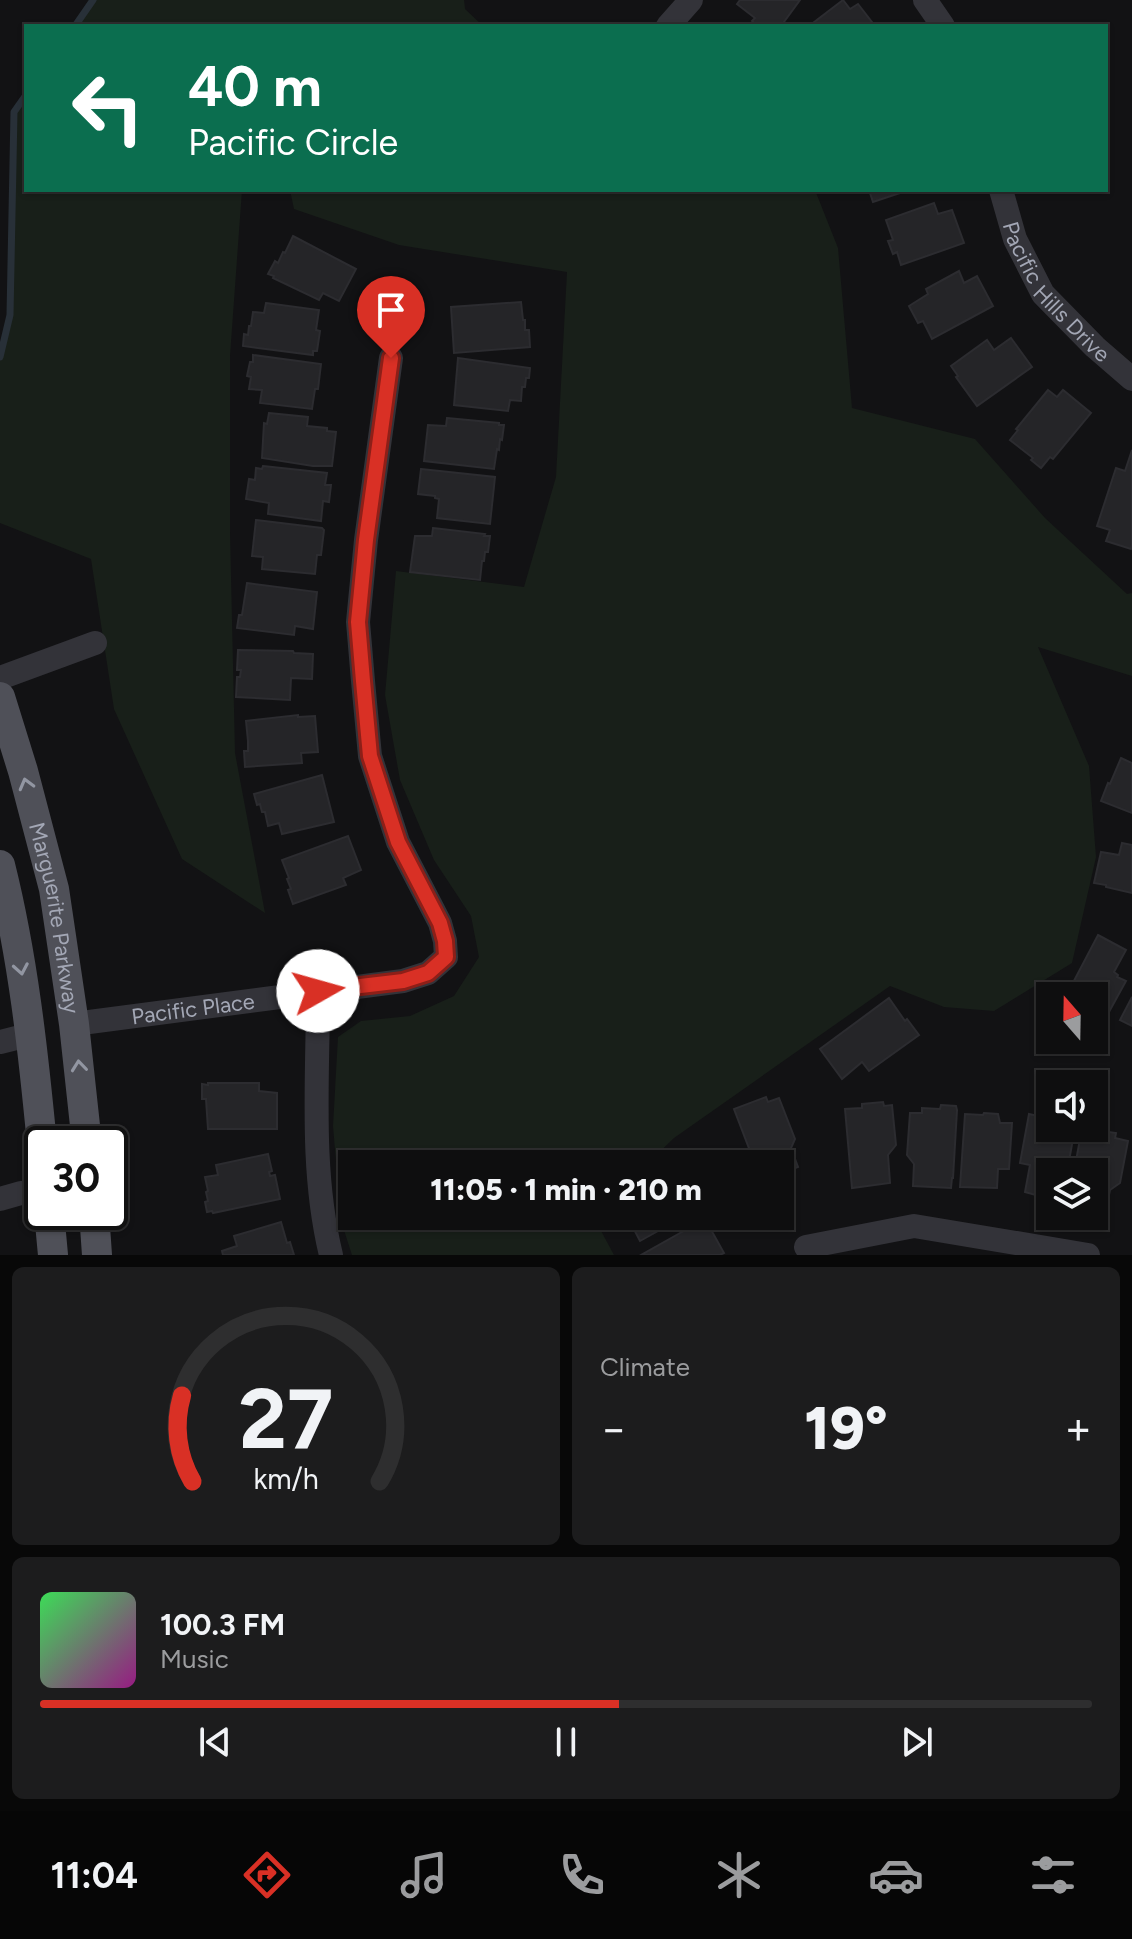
<!DOCTYPE html>
<meta charset="utf-8">
<style>
:root{--surface:#0e0e0f;--page:#1c1c1d;--text:#f1f3f6;--muted:#9b9c9e;--line:#2e2e2f;--accent:#d93025}
body{margin:0;font-family:Figtree,sans-serif;background:var(--page);color:var(--text);height:100vh;display:flex;flex-direction:column;font-size:30px;white-space:nowrap}
*{box-sizing:border-box;margin:0}
p{font-size:26px;color:var(--muted)}
.icon{flex:none;width:44px;height:44px;fill:none;stroke:currentColor;stroke-width:2;stroke-linecap:round;stroke-linejoin:round}
.map{position:relative;height:1255px;overflow:hidden}
.side{display:flex;flex-direction:column;gap:12px;padding:12px;background:#080808;flex:1}
.side>*{flex:none}
.top-card{position:absolute;left:24px;top:24px;width:1084px;height:168px;border-radius:0px;box-shadow:0 2px 6px #0004,0 0 0 2px var(--line);background:#0b6e4f;color:#fff;overflow:hidden}
.needle{width:52px;rotate:340deg}
.tools{position:absolute;left:1036px;top:982px;display:grid;gap:16px}
.tools a{display:grid;place-items:center;width:72px;height:72px;border-radius:0px;background:var(--surface);box-shadow:0 2px 6px #0004,0 0 0 2px var(--line);font-size:40px}
.speed{position:absolute;left:24px;top:1126px;display:flex;gap:16px;font-size:40px;font-weight:700;text-align:center}
.speed>*{display:grid;place-content:center;width:104px;height:104px;border-radius:50%;background:var(--surface);box-shadow:0 2px 6px #0004,0 0 0 2px var(--line);line-height:1}
.speed .limit{border:4px solid #111;border-radius:12px;background:#fff;color:#111}
.pin{position:absolute;display:grid;place-items:center;width:68px;height:68px;color:#fff;margin:-82px -34px;border-radius:50% 50% 50% 0;rotate:-45deg;box-shadow:0 0 8px #0007}
.pin .icon{rotate:45deg}
.me{position:absolute;width:88px;margin:-44px;rotate:83deg;stroke-linejoin:round;filter:drop-shadow(0 0 6px #0008)}
.turn{display:flex;align-items:center;gap:28px;height:168px;padding:0 32px;font-size:36px}
.turn .icon{width:104px;height:104px;stroke-width:2.5}
.turn b{display:block;font-size:56px;line-height:68px}
.big{font-size:60px;font-weight:800;line-height:1.1}
.side .tile{flex:1;display:flex;flex-direction:column;justify-content:center;gap:12px;min-width:0;padding:0 28px;border-radius:12px;background:var(--page)}
.side .dial{align-items:center;gap:0}
.dial svg{height:208px;overflow:visible;fill:none;stroke:var(--line);stroke-width:7;stroke-linecap:round;text-anchor:middle}
.dial text{fill:var(--text);stroke:none}
.song{display:flex;align-items:center;gap:24px}
.cover{width:96px;height:96px;border-radius:12px;background:linear-gradient(135deg,hsl(130 70% 55%),hsl(310 70% 35%))}
.played{height:8px;border-radius:4px;background:linear-gradient(90deg,var(--accent) 55%,var(--line) 55%)}
.keys{display:flex;justify-content:space-around;direction:ltr}
.heat{display:flex;justify-content:space-between;align-items:center;font-size:44px;direction:ltr}
.side .tiles{flex:1;display:grid;gap:12px;grid-template-columns:1fr 1fr}
.tile:last-child{grid-column:span 2}
.trip{position:absolute;left:338px;top:1150px;width:456px;height:80px;border-radius:0px;background:var(--surface);box-shadow:0 2px 6px #0004,0 0 0 2px var(--line);font-weight:800;line-height:80px;text-align:center}
.dock{display:flex;height:128px;justify-content:space-around;align-items:center;background:#060606;color:var(--muted)}
.dock .icon{width:56px;height:56px}
.dock .active{color:var(--accent)}
.dock b{font-size:36px;color:var(--text)}
.map>svg:first-child{display:block}
</style>
<div class="map">
<svg width="1132" height="1255" viewBox="0 0 1132 1255">
<rect width="100%" height="100%" fill="#121214"/>
<g fill="#181f19">
<path d="M93,0h371l1,9 18,17h-408z"/>
<path d="M26,95v95h216l-12,166v176l5,221 30,160 -83,-54 -68,-150 -23,-150 -91,-36v-166l10,-43 4,-202z"/>
<path d="M290,190h525l23,58 14,160 123,31 70,79 82,76 5,-1v83l-94,-29 51,119 7,91 -24,106 -78,48 -50,-4 -54,-21 -216,152 -27,26h-295v52h241l21,39h-262l-11,-34 -8,-95 5,-89 23,-16 49,-5 44,-20 25,-39 -8,-41 -37,-56 -34,-80 -15,-85 11,-124 128,16 32,-110 11,-205 -168,-27 -105,-36z"/>
</g>
<g fill="none" stroke-linecap="round" stroke-linejoin="round">
<g stroke="#283038" stroke-width="7">
<path d="M75,26l18,-26"/>
<path d="M0,357l10,-42 4,-203 12,-17"/>
</g>
</g>
<g fill="#252528" stroke="#2c2c30" stroke-width="2">
<path d="M740,0h60l-19,26h-15l-2,-2 -6,2 -6,-5 3,-3 -18,-14z"/>
<path d="M843,0l7,9 8,-5 17,22h-66z"/>
<path d="M869,190h40l-36,12z"/>
<path d="M934,203l4,11 14,-4 12,33 -63,22 -4,-13 -4,2 -5,-13 5,-1 -7,-20z"/>
<path d="M293,236l63,33 -17,32 -16,-8 -4,7 -46,-22 1,-2 -6,-2 7,-13 3,2 5,-11 2,1z"/>
<path d="M959,271l5,12 13,-7 16,30 -61,33 -9,-18 -5,2 -9,-17 19,-12 -2,-5z"/>
<path d="M521,302l2,18h2v10h4l1,17 -76,6 -3,-46z"/>
<path d="M266,303l53,7 -3,20 4,1 -3,20h-4v4l-70,-9 1,-12 4,1 1,-9h2l2,-14 11,1z"/>
<path d="M1011,338l21,29 -55,39 -21,-29 2,-1 -7,-10 36,-26 7,10z"/>
<path d="M253,355l68,9 -3,25h-3l-3,20 -52,-6 2,-13 -13,-1 2,-12 -4,-1 3,-14h3z"/>
<path d="M458,358l72,10 -1,10h-3l-1,9h-3l-1,14 -11,-1 -2,11 -54,-6z"/>
<path d="M1048,390l9,7 6,-7 28,23 -38,46 -3,-2 -9,11 -10,-8 2,-2 -23,-18 8,-10 -2,-1z"/>
<path d="M269,413l39,4 -1,9 20,2v3l9,1 -4,34h-19l-51,-8 2,-35 3,1z"/>
<path d="M447,418l52,5v2h5l-2,15 -2,-1 -1,11 -2,-1 -3,20 -70,-8 4,-36 18,1z"/>
<path d="M1132,450v95l-1,4 -25,-8 4,-11 -13,-4 19,-58 9,3z"/>
<path d="M263,466l64,7 -2,12h6l-2,17 -6,-1 -2,20 -53,-7 1,-11 -23,-4 3,-20 6,1 1,-12 6,1z"/>
<path d="M421,469l74,8 -5,47 -53,-6 2,-19 -4,-1v-2l-17,-2z"/>
<path d="M256,520l66,8 2,2 -3,25h-4l-2,19 -53,-5 1,-12 -11,-1z"/>
<path d="M433,528l52,6 -1,2h6l-2,16h-3l-1,9h-2l-2,19 -70,-8 5,-36h17z"/>
<path d="M247,583l70,9 -4,37 -18,-3 -1,9 -57,-7 2,-13h3z"/>
<path d="M238,650l55,1 1,2 19,1 -1,25 -21,-1 -1,22 -54,-3 1,-20h3l1,-7h-4z"/>
<path d="M298,715v2l17,-1 3,36 -17,1 1,10 -57,4 -1,-16h4v-10l-2,-20z"/>
<path d="M1121,758l11,5v50l-31,-12 7,-18 2,1z"/>
<path d="M322,775l12,47 -52,12 -3,-11 -11,3 -3,-14h-3l-2,-8 -3,1 -3,-11z"/>
<path d="M348,836l13,34 -18,8 3,7 -53,19 -5,-14 3,-1 -4,-10 2,-1 -7,-18z"/>
<path d="M1122,843l10,2v48l-26,-6v-2l-12,-2 7,-31 18,3z"/>
<path d="M1098,935l28,15 -12,22 4,3 -1,2 9,4 -28,51 -4,-2v-34h-28z"/>
<path d="M1132,997v29l-12,-6z"/>
<path d="M889,998l16,23 2,-2 12,16 -50,36 -7,-9 -20,17 -22,-30z"/>
<path d="M208,1083h51v8l18,2v36h-69l-2,-30h-4v-15l6,1z"/>
<path d="M766,1097l2,5 11,-4 16,41 -4,9 7,19 -18,7v-10h-25l-21,-55z"/>
<path d="M883,1102l1,4 8,-1 4,40 -8,10 2,28 -38,5 -7,-79 17,-1v-4z"/>
<path d="M941,1105l15,1 1,4 -4,68h-1l-1,10 -38,-2 1,-22 -7,-9 3,-42h12v-5l18,1z"/>
<path d="M1039,1112l11,2v14h25l-8,44h-17v27l-25,-7 5,-27 -10,-2 9,-49 9,2z"/>
<path d="M984,1113l14,1 2,9h12l-3,46h-11l-1,19 -37,-1 5,-73 18,1z"/>
<path d="M1082,1128l34,5 -1,5 13,3 -8,42 -10,7 -4,20 -12,-2v-36h-20z"/>
<path d="M268,1154l4,17 -3,1 1,4 5,-1 5,24 -67,14 -1,-2 -5,1 -2,-10 3,-1 -2,-9 2,-1 -3,-14 13,-2 -2,-10z"/>
<path d="M627,1216h58l-45,25z"/>
<path d="M705,1219l19,34 -4,2h-79z"/>
<path d="M281,1222l6,21 3,-1 4,13h-71l-1,-4 15,-5 -3,-10z"/>
</g>
<g fill="none" stroke-linecap="round" stroke-linejoin="round">
<g stroke="#333339" stroke-width="24">
<path d="M925,0l18,26"/>
<path d="M668,26l23,-26"/>
<path id="s1" d="M1001,190l14,49 28,55 52,53 37,32"/>
<path d="M0,678l95,-35"/>
<path d="M318,991c0,87 -8,178 13,264"/>
<path id="s2" d="M74,1024l329,-43 25,-8 18,-16 -1,-16 -5,-18 -42,-81 -28,-86 -7,-75 -5,-59 8,-82 25,-182"/>
<path d="M0,1042l32,-8"/>
<path d="M0,1199l21,-6 21,-1"/>
<path d="M806,1247l108,-21 174,29"/>
</g>
<g stroke="#4f5058" stroke-width="30">
<path id="s3" d="M0,697l23,74 31,118 20,135 13,120"/>
<path d="M0,865c23,92 33,185 42,279"/>
<path d="M49,1212l4,43"/>
<path d="M94,1212l3,43"/>
</g>
</g>
<defs><path id="oneway-chevron" d="M-2-3.5L2.5 0L-2 3.5" fill="none" stroke-width="1.6" stroke-linecap="round" stroke-linejoin="round" transform="scale(2)"/></defs>
<g stroke="#9296a2">
<use href="#oneway-chevron" transform="translate(26 784) rotate(-105)"/>
<use href="#oneway-chevron" transform="translate(21 969) rotate(80)"/>
<use href="#oneway-chevron" transform="translate(79 1066) rotate(-96)"/>
</g>
<g fill="none" stroke-linecap="round" stroke-linejoin="round">
<defs>
<path id="route" d="M318,991l85,-10 25,-8 18,-16 -1,-16 -5,-18 -42,-81 -28,-86 -7,-75 -5,-59 8,-82 25,-182"/>
</defs>
<use href="#route" stroke="#8d1f18" stroke-width="20"/>
<use href="#route" stroke="#d93025" stroke-width="14"/>
</g>
<g text-anchor="middle" stroke-width="8" stroke-linejoin="round" paint-order="stroke">
<g font-size="22" fill="#a3a7b5" stroke="#0d0d0f">
<text dy="8" stroke="none"><textPath href="#s1" startOffset="118">Pacific Hills Drive</textPath></text>
<text dy="8" stroke="none"><textPath href="#s3" startOffset="228">Marguerite Parkway</textPath></text>
<text dy="8" stroke="none"><textPath href="#s2" startOffset="120">Pacific Place</textPath></text>
</g>
</g>
</svg>
<div class="tools">
<a><svg class="needle" viewBox="-14 -14 28 28"><path d="M0-13l5 13h-10z" fill="#e53935"/><path d="M0 13l5-13h-10z" fill="#9b9c9e"/></svg></a>
<a><svg class="icon" aria-label="sound" viewBox="0 0 24 24"><path d="M4 9h4l5-4v14l-5-4H4zM17 9q2 3 0 6"/></svg></a>
<a><svg class="icon" aria-label="layers" viewBox="0 0 24 24"><path d="M12 4l9 5-9 5-9-5zM3 14l9 5 9-5"/></svg></a>
</div>
<div class="speed"><div class="limit">30</div></div>
<div class="pin" style="left:391px;top:358px;background:#d93025"><svg class="icon" aria-label="arrive" viewBox="0 0 24 24"><path d="M6 21V4h12l-3 4 3 4H6"/></svg></div>
<svg class="me" style="left:318px;top:991px" viewBox="-20 -20 40 40"><circle r="19" fill="#fff"/><path d="M0-13L10 11 0 6-10 11z" fill="#d93025"/></svg>
<div class="trip">11:05 · 1 min · 210 m</div>
<div class="top-card">
<div class="turn"><svg class="icon" aria-label="left" viewBox="0 0 24 24"><path d="M17 20v-9H6M10 6l-5 5 5 5"/></svg><div><b>40 m</b>Pacific Circle</div></div>
</div>
</div>
<section class="side">
<div class="tiles">
<div class="tile dial"><svg viewBox="0 0 100 80">
<path d="M14 69A42 42 0 1 1 86 69"/>
<path d="M14 69A42 42 0 0 1 10 36" stroke="#d93025"/>
<text x="50" y="56" font-size="32" font-weight="700">27</text>
<text x="50" y="72" font-size="11">km/h</text>
</svg></div>
<div class="tile"><p>Climate</p>
<div class="heat"><a>−</a><b class="big">19°</b><a>+</a></div>
</div>
<div class="tile">
<div class="song"><i class="cover"></i><div><b>100.3 FM</b><p>Music</p></div></div>
<div class="played"></div>
<div class="keys"><svg class="icon" aria-label="previous" viewBox="0 0 24 24"><path d="M18 5L8 12l10 7zM5 5v14"/></svg><svg class="icon" aria-label="pause" viewBox="0 0 24 24"><path d="M8 5v14M16 5v14"/></svg><svg class="icon" aria-label="next" viewBox="0 0 24 24"><path d="M6 5l10 7-10 7zM19 5v14"/></svg></div>
</div>
</div>
</section>
<nav class="dock">
<b>11:04</b>
<svg class="icon active" aria-label="directions" viewBox="0 0 24 24"><path d="M12 3l9 9-9 9-9-9zM9 14v-3h6M13 9l2 2-2 2"/></svg>
<svg class="icon" aria-label="music" viewBox="0 0 24 24"><path d="M9 18V5l10-2v13"/><circle cx="6" cy="18" r="3"/><circle cx="16" cy="16" r="3"/></svg>
<svg class="icon" aria-label="phone" viewBox="0 0 24 24"><path d="M5 4h4l2 5-3 2q2 4 5 5l2-3 5 2v4C11 20 4 13 5 4z"/></svg>
<svg class="icon" aria-label="climate" viewBox="0 0 24 24"><path d="M12 3v18M4 7l16 10M4 17L20 7"/></svg>
<svg class="icon" aria-label="car" viewBox="0 0 24 24"><path d="M5 17H2v-5l4-1 3-4h7l3 4 3 1v5h-3M9 17h6M6 11h13"/><circle cx="7" cy="17" r="2"/><circle cx="17" cy="17" r="2"/></svg>
<svg class="icon" aria-label="filters" viewBox="0 0 24 24"><path d="M4 7h16M4 17h16"/><circle cx="9" cy="7" r="2"/><circle cx="15" cy="17" r="2"/></svg>
</nav>
